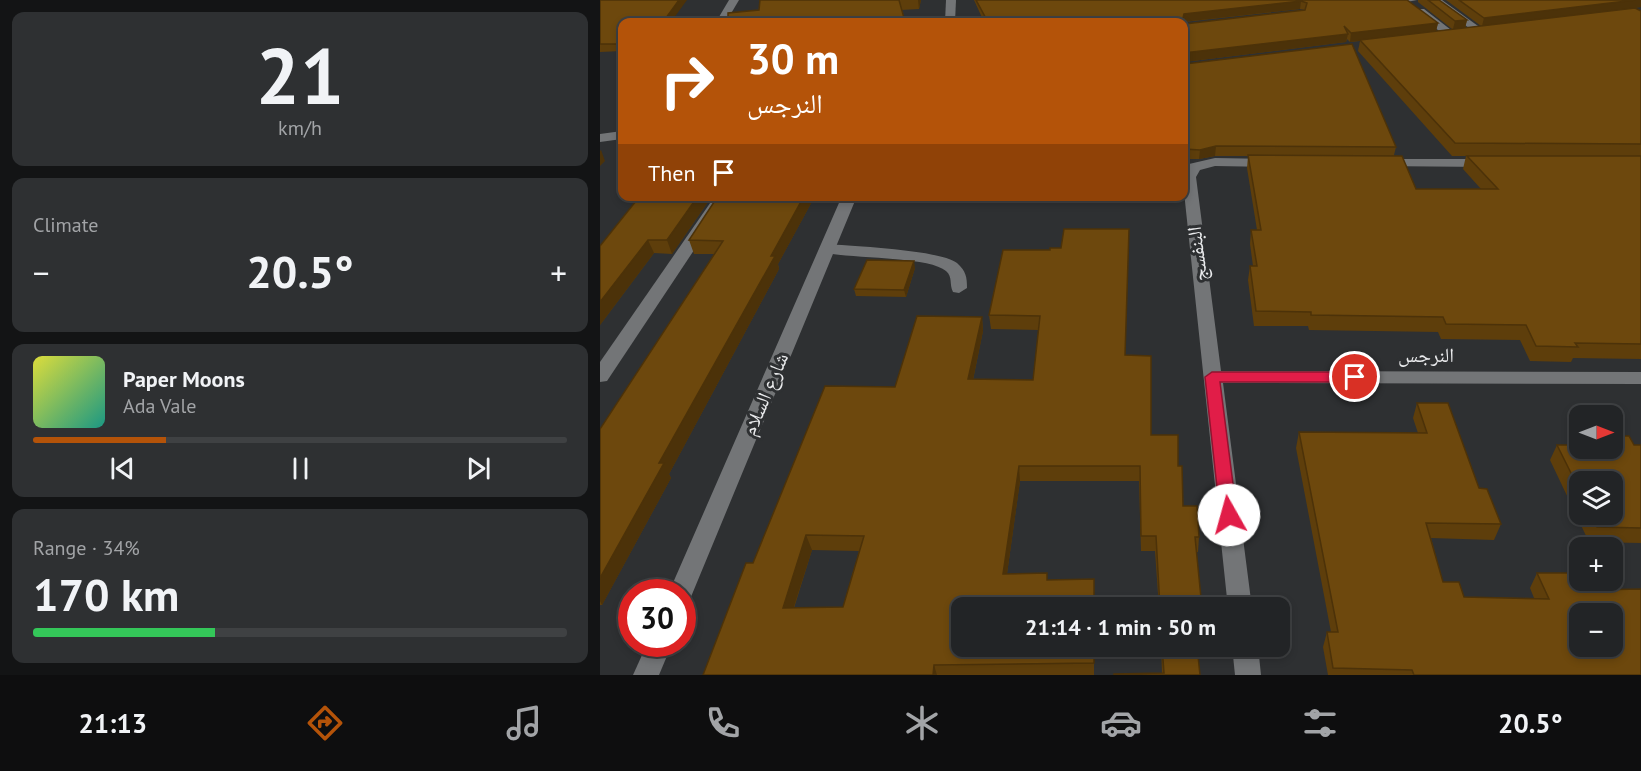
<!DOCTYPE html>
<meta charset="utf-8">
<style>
:root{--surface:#222426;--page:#2e3032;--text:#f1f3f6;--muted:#a2a4a7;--line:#3f4143;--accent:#b45309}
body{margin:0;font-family:"PT Sans","Noto Naskh Arabic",sans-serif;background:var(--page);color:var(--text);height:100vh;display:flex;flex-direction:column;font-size:22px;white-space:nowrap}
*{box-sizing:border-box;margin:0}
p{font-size:20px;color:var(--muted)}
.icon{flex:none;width:33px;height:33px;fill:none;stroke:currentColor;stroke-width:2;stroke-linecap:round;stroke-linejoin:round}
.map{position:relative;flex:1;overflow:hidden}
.drawer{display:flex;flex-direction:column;gap:12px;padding:12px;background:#131415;width:600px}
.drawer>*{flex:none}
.guide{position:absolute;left:18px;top:18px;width:570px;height:183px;border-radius:12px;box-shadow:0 3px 9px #0003,0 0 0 2px var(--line);background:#b45309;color:#fff;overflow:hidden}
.needle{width:39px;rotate:90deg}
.fabs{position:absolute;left:969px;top:405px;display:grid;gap:12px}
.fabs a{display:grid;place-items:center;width:54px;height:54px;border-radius:12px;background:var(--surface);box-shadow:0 3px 9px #0003,0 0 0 2px var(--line);font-size:30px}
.speed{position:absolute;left:18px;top:579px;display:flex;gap:12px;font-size:30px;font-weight:700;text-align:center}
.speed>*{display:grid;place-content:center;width:78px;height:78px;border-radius:50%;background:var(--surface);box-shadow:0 3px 9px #0003,0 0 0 2px var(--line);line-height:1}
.speed .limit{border:9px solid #d22;background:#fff;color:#111}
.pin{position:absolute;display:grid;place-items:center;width:51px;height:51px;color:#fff;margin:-26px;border:3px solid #fff;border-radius:50%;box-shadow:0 2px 6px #0007}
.me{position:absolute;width:66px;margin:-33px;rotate:353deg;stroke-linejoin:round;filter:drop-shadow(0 0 4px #0008)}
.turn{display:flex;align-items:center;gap:21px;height:126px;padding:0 30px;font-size:27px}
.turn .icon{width:78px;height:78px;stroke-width:2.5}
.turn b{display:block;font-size:42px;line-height:51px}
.then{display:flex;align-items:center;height:57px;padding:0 30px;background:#0003;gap:12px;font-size:22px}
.big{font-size:45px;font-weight:700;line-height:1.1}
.drawer .card{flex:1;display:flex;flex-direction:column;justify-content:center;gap:9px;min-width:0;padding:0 21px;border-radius:12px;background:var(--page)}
.drawer .dial{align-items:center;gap:0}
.dial b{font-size:78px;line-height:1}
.song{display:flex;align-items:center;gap:18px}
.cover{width:72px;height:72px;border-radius:9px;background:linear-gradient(135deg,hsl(60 70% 55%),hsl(170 70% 35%))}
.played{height:6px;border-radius:3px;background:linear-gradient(90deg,var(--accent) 25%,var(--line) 25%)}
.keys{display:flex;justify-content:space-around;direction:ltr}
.heat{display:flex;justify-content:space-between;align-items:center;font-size:33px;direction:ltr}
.charge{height:9px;border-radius:4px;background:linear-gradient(90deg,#34c759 34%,var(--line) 0)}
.trip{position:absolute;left:351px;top:597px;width:339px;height:60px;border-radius:12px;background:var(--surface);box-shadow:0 3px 9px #0003,0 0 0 2px var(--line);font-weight:700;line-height:60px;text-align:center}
.dock{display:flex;height:96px;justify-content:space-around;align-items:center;background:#0e0e0f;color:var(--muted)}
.dock .icon{width:42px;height:42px}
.dock .current{color:var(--accent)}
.dock b{font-size:27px;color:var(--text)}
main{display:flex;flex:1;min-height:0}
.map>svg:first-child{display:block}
</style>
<main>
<section class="drawer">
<div class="card dial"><b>21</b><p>km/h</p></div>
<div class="card"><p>Climate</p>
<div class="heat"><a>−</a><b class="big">20.5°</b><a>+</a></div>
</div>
<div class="card">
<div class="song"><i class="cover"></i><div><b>Paper Moons</b><p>Ada Vale</p></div></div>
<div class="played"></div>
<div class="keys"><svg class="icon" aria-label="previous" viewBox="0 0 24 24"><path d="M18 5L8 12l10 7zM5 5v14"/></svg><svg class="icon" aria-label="pause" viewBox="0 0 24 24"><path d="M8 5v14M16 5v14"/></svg><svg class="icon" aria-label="next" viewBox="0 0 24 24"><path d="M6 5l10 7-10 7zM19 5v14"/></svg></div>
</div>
<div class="card"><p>Range · 34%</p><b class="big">170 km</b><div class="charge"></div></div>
</section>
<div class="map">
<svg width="1041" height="675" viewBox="0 0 1041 675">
<rect width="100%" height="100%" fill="#2e3032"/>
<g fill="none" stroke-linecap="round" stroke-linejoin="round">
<g fill="#737577" fill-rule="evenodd">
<path d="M762,0h55l-31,6z"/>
<path d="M830,0h12l43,31 -9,2z"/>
<path d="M816,9h8l31,24v4h-8l-31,-24z"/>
<path d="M227,244c25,2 114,6 130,19 9,8 10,14 10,25l-8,5 -6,-1c-4,-8 0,-15 -7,-21 -17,-15 -98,-12 -125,-19l-2,-3 2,-3z"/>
</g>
<g fill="#737577" fill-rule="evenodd">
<path d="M129,0h10l-13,22h-10z"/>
<path d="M346,0h10l-1,22h-10z"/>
<path d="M22,131v8l-22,3v-8z"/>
<path d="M615,158l57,1 7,4 -7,4 -57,-1 -15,4 -4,7 25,194 420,1v12l-418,-1 29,225h-24l-44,-416v-18l5,-10z"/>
<path d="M781,159h107l7,4 -7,4 -112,-1v-6z"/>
<path d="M115,196h15l-123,185 -7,1v-20z"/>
<path d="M242,196h15l-164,396 -3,7 -8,3v-10h-13z"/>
<path d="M47,644h25l-13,31h-26z"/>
<path d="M632,646h26l3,29h-26z"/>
</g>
</g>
<g fill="#5e3e0b" fill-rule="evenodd">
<path d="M0,0l22,22v29l-22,1z"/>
<path d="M160,0h161l-2,9 -18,1 3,12h-176l31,-12z"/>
<path d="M374,0h412l52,23 -2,8 16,-2 -34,-27v-2h21l28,20 -2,8 16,-2 -35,-26h195v7l-44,5 44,-1v348l-68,-1 -2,4 -41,-1 -10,-21 -79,-1 -3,-7 -129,-2 -1,-4h-54l-6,-46 2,-14h3l-3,-22 1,-14h6l-10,-62 1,-12h-33l-16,3h-15v-136l1,1 120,-14 -5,-1 -116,13v1l-200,-1zM747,39l3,3 10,-1 -2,10 94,105h14l-3,13 18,20h-65l-22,-34 2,-8 -212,-84v-1l162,-20z"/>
<path d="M40,196h72l-40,58 -18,-1 -54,72z"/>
<path d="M215,196l-37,68 1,5 -110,205 2,4 -69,127h-2v-176l114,-175h-20l-5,-14z"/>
<path d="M403,250l122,105 26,80 27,31 5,40 16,31 -1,15h-2l6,56h-43l-4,-57h-14l-2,-70h-119l-13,93 41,6 46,66v29h-391l50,-112 142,-176 87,-70 1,14 -10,49h60l6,-50 -48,-1 -2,-14zM212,550l47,1 -16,56 -49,1z"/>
<path d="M315,268l-9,29 -50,-1 -2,-7z"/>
<path d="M817,403l62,85 22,36 -7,16 -63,-2 12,44 21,15 70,1 -4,-10 7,-15 57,17 47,85h-313l-5,-28 4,-15h4l-35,-184 3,-16 119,1 -5,-15z"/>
<path d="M957,445l23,3 61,-3v98l-52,-1 -39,-82zM980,482l32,32h-32z"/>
<path d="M561,646h36l3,29 -38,-2z"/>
</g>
<g fill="#4c3209">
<path d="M79,0h8l-16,22h-8z"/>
<path d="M318,0h3l-2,9z"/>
<path d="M1035,0h6v7l-159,19 2,-8z"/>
<path d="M701,1l-1,8 -118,13 2,-8z"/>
<path d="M867,20l-2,8 -12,1 2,-8z"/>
<path d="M838,23l-2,8 -86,11 1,-9z"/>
<path d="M748,34l-2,8 -162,20v1v-10z"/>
<path d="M616,146l-1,10 -16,3 1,-9z"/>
<path d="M1,150l4,11 -5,5v-15z"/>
<path d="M98,196h14l-40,58 -5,-14z"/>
<path d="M204,196h11l-37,68 1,5 -110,205 2,4 -69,127 -2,-4v-23l59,-115 112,-207z"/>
<path d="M48,240l6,13 -54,72v-23z"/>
<path d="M314,261l1,7 -9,29 -2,-7z"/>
<path d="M382,317l1,14 -13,63 -2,-15z"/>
<path d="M419,466l1,15 -15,107 -2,-14z"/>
<path d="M206,535l6,15 -23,72 -6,-14z"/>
<path d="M334,665l3,10h-4z"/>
</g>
<g fill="#6d480d" stroke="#4c3209" stroke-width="1.5" fill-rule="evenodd">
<path d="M0,0h79l-16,22h-41v22h-22z"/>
<path d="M160,0h139l5,18 -1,4h-175v-9l31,-3z"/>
<path d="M376,0h431l31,23 -87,10 -7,-7 4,8 -164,19v3v-33l1,1 120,-14 2,-7 -6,-2 -117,13 -2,8h1h-195z"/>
<path d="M828,0h11l28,20 -12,1z"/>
<path d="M859,0h176l-151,18z"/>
<path d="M1035,8l6,3v133l-186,-1 -95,-103z"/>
<path d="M752,44l44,103 -180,-1 -16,4 -16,-1v-86l1,1z"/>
<path d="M648,155l154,1 14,33h82l-31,-33h174v188l-66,-1 3,4 -42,-1 -10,-21 -80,-1 -3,-7 -132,-2v-3l-55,-1 -6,-45h7l-6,-36h10z"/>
<path d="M40,196h58l-31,44h-19l-48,62v-56z"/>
<path d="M118,196h86l-33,60h4l-116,207h5l-64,115v-149l123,-188 -34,-1z"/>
<path d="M464,229h65l-4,126 26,1v79h27v31h4l1,40h14l2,31h-4l7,71h-42l-4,-72h-15l-1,-70h-121l-16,108 44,-1v7l47,-1v29h-132v38h132v17l-160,2 -1,10h-230l43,-112h7l72,-177 70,1 22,-71 65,1 -14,62 65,1 7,-64 -51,-1 14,-65h47v-2h11zM206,535l58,1 -21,71 -60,1z"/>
<path d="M267,260l47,1 -10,29 -50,-1z"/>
<path d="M817,403h31l31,85 8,1 14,35 -75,-1 17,59h16l5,15 85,2 -12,-26h43v7h9l5,10 47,-1v86h-227l-2,-5 -79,-2 -6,-36h11l-39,-200 128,1zM980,614h32v32h-32z"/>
<path d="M1012,436h17l5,9h7v83l-44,-1 -6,-13h21v-32h-32v9l-23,-46h23v3h32z"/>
<path d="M562,646h35l3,29h-86v-1l50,-1z"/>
</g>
<path fill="#e11d48" stroke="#92132f" stroke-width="1.5" d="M612,372h143l7,5 -7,5h-135l17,133 -2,5h-12l-3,-5 -15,-138z"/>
<g text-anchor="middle" stroke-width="6" stroke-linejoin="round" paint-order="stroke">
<g font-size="20" fill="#eaebed" stroke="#2e3032">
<text transform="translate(597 254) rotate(-97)" y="7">البنفسج</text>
<text x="826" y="362">النرجس</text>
<text transform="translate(165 394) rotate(-67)" y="7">شارع السلام</text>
</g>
</g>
</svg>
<div class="fabs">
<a><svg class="needle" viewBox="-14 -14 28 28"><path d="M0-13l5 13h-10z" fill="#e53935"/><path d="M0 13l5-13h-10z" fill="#a2a4a7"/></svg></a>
<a><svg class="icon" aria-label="layers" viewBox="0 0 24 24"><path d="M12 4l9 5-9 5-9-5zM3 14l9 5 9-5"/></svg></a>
<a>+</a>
<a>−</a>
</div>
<div class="speed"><div class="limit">30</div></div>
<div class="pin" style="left:755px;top:377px;background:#d93025"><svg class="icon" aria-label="arrive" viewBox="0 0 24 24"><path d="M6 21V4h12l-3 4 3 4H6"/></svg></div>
<svg class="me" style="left:629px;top:515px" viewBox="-20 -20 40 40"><circle r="19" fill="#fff"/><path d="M0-13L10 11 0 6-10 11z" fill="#e11d48"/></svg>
<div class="trip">21:14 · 1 min · 50 m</div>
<div class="guide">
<div class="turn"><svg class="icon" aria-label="right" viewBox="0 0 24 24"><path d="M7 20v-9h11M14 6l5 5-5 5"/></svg><div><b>30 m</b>النرجس</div></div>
<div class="then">Then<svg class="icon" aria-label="arrive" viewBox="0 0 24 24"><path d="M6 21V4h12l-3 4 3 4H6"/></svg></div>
</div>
</div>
</main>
<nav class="dock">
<b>21:13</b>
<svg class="icon current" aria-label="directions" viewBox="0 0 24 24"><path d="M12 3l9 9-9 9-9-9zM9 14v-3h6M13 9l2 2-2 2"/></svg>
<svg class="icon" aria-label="music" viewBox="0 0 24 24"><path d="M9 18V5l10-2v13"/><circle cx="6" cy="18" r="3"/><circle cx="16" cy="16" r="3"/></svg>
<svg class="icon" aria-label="phone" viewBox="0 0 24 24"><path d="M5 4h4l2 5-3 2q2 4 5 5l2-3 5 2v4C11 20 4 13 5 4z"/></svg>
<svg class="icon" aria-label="climate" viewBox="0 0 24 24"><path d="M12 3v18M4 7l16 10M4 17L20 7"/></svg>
<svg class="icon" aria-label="car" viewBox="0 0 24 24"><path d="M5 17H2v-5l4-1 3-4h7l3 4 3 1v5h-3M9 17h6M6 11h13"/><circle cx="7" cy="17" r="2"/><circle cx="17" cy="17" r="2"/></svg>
<svg class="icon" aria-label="filters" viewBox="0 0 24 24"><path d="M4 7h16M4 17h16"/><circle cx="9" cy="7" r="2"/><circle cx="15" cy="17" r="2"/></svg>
<b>20.5°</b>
</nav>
